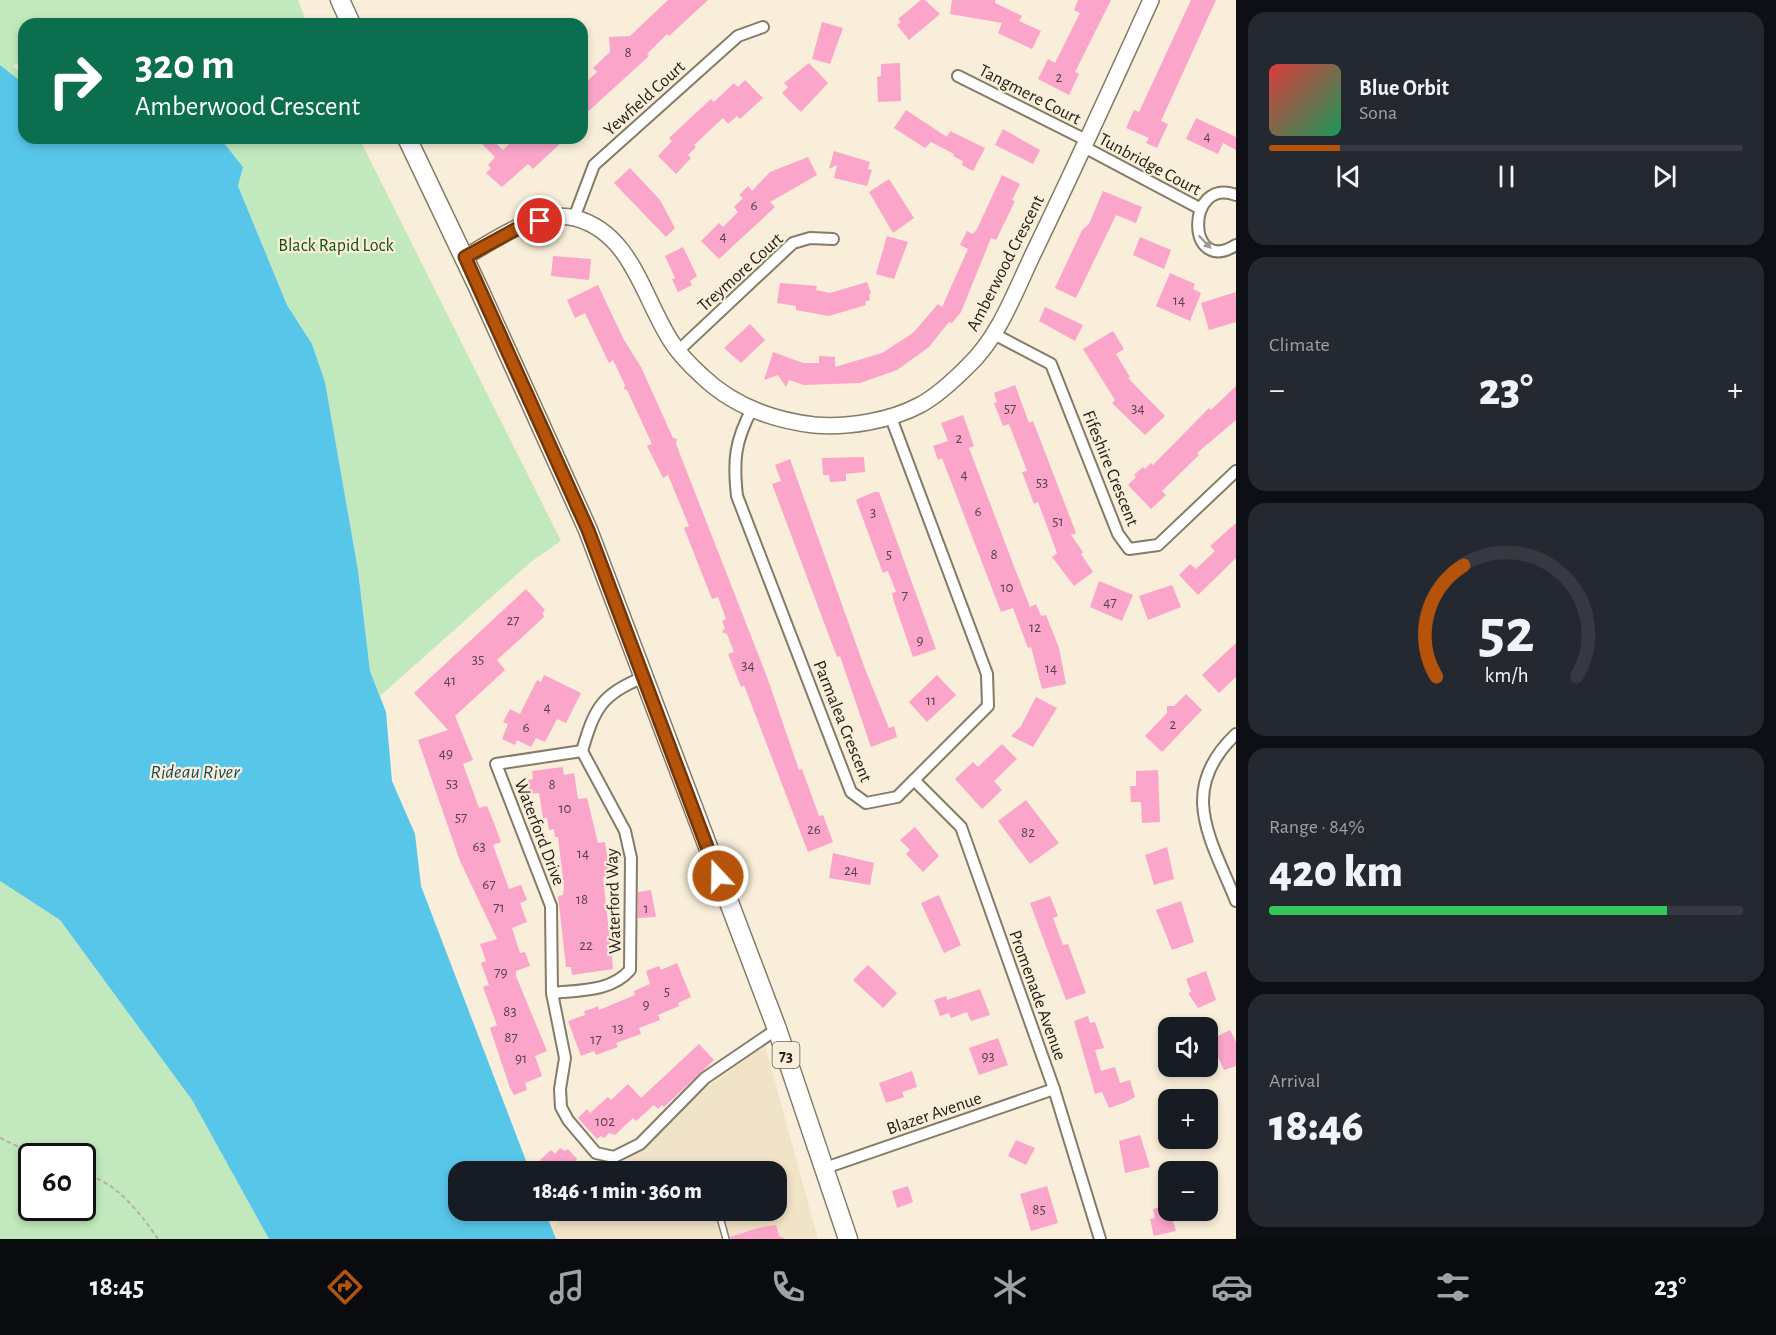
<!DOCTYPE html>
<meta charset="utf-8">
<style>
:root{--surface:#171b24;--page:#242831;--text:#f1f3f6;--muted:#9ea1a6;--line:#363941;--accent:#b45309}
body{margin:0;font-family:"Alegreya Sans",sans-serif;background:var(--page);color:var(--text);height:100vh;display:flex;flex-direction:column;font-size:22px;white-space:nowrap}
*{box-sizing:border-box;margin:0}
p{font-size:20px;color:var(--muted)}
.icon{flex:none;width:33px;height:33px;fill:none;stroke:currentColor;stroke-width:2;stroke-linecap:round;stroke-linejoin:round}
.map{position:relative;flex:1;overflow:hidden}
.sheet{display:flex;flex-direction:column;gap:12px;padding:12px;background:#0d0f14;width:540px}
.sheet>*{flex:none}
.top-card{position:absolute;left:18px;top:18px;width:570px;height:126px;border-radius:18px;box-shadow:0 3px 9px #0003;background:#0b6e4f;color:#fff;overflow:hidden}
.buttons{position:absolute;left:1158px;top:1017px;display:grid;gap:12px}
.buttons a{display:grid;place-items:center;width:60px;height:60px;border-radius:12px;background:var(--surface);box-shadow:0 3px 9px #0003;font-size:30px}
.speed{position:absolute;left:18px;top:1143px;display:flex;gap:12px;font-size:30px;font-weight:700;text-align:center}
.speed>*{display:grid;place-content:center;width:78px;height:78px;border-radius:50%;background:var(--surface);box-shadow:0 3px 9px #0003;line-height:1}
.speed .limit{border:3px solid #111;border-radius:9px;background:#fff;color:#111}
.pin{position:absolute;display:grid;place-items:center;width:51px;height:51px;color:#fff;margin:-26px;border:3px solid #fff;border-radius:50%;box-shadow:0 2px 6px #0007}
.me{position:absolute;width:66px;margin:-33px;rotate:339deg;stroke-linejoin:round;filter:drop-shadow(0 0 4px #0008)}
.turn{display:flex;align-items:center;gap:21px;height:126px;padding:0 18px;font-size:27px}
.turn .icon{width:78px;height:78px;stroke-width:2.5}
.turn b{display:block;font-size:42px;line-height:51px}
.big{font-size:45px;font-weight:800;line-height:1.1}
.sheet .tile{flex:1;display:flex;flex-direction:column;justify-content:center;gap:9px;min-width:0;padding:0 21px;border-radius:18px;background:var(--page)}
.sheet .dial{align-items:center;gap:0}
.dial svg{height:156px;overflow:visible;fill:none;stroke:var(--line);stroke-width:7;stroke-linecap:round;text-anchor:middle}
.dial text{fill:var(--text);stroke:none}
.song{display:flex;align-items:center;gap:18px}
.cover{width:72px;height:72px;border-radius:9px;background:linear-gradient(135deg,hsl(0 70% 55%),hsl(150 70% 35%))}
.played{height:6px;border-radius:3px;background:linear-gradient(90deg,var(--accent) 15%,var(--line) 15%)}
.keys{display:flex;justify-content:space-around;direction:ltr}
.heat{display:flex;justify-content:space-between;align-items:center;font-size:33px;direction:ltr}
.charge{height:9px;border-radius:4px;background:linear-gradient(90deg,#34c759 84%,var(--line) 0)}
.trip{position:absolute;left:448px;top:1161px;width:339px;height:60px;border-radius:18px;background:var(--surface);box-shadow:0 3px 9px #0003;font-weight:800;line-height:60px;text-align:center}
.tab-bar{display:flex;height:96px;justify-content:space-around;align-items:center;background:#090b0e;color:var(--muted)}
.tab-bar .icon{width:42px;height:42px}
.tab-bar .active{color:var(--accent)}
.tab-bar b{font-size:27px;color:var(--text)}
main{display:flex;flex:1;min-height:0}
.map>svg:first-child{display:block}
</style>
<main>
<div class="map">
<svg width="1236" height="1239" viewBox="0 0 1236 1239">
<rect width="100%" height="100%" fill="#f9eed9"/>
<path fill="#f1e3c7" d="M765,1045l53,194h-262l-4,-11 19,-17 206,-1v-38l-163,-1 92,-83z"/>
<g fill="#c2e9bd" fill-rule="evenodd">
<path d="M0,0h298l9,24h-283v35l-11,7 11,9v9l-24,-19z"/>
<path d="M220,138h139l202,403 -29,20 -152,135 -10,-25 -12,-101 -33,-188 -13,-38 -25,-39 -49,-119 5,-19z"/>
<path d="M0,881l60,39 132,180 77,139h-269zM32,1156h50v52h-50z"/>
</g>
<path fill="#58c6e9" d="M0,65l24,19v54h196l23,29 -5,19 49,119 25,39 13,38 33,188 12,101 16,41 6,69 23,53 6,52 109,285 -71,1v38l86,1 11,28h-287l-77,-139 -132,-180 -60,-39z"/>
<g fill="#fba5cb">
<path d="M668,0h40l-39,36 -2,-2 -20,20 2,2 -67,61v-31l15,-14 -4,-4 17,-16 -1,-15 21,-1z"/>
<path d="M921,0h4l15,14 -31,26 -12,-15 4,-3 -3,-3z"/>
<path d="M952,0h43v3l27,13 -3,5 22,10 -9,18 -34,-16 4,-10 -52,-9z"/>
<path d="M1078,0h33l-36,72 4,2 -10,21 -31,-16 10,-20 7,4 25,-50 -6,-3z"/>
<path d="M1191,0h25l-55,121 7,3 -11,24 -11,-5 3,-5 -23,-10 8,-18 5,2z"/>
<path d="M822,22l21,6 -13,36 -18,-5z"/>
<path d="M809,63l19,20 -27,29 -19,-19 6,-6 -4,-4z"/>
<path d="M900,63l1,38 -23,1 -1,-25 4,-1v-12z"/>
<path d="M745,80l18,18 -23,21 -3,-3 -9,8 -5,-6 -29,27 2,2 -8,8 3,3 -15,16 -18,-18 14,-15 -3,-3 42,-39 3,3 20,-19 4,4z"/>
<path d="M906,110l41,27 3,-6 35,17 -12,23 -11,-6 1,-4 -10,-5 1,-2 -23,-12 -6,6 -31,-20z"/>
<path d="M1196,118l40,19v13l-13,-7 -5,11 -32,-15z"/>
<path d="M1003,129l37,21 -7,14 -38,-19z"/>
<path d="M485,138h5l13,12 12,-12h51l-33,31 -5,-5 -26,23 -16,-14 5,-5 -3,-3 7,-8 -15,-15z"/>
<path d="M834,151l36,11 -2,7 4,1 -5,16 -33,-8 3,-13 -8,4z"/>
<path d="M808,157l9,18 -47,27 5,5 -56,52 -18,-18 18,-18 4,4 15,-15 -4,-5 9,-9 -4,-3 9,-9 4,5 18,-19z"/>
<path d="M630,168l30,32 15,28 -9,9 -52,-54z"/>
<path d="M1002,175l18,9 -8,16 3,1 -19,39 -5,-2 -30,74 -9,11 -3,-1 -20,25 -32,23 -37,13 -56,2 -15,-5 -3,7 -8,-12 -14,5 9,-28 30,11h16v-7l16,1v10l47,-14 31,-20 25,-29 4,3 26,-58 -8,-4 7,-14 6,3 4,-5z"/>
<path d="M889,179l25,39 -21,15 -24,-41z"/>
<path d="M1103,191l39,16 -6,16 -20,-8 -40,83 -21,-10 27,-58 7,-6z"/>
<path d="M887,236l21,6 -14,37 -18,-5z"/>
<path d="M1140,237l31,13 -7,19 -31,-14z"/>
<path d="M683,247l14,29 -7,5 2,4 -14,7 -6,-13 3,-1 -10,-22z"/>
<path d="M553,256l38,3 -2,21 -38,-4z"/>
<path d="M1170,273l25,11 -2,5 8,4 -11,28 -34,-15z"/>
<path d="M867,282l4,11 -2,1 1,6 -5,2 1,3 -37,11 -33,-6v-4l-19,-3 3,-20 37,3 -1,4 14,3z"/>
<path d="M598,285l26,55 17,27 32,71 4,1 -1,5 91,233 32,93 3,-1 17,47 4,-1 10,27 -25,10 -64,-167 -3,2 -13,-33 6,-2 -7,-18 -5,-2 3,-4 -3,-7 4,-2 -8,-22 -6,2 -28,-71 5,-2 -21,-51 -5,3 -16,-32 5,-2 -25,-54 -3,-1 1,-4 -12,-25 -4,3 -24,-50 -10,5 -8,-18z"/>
<path d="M1236,292v30l-27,8 -8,-27z"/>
<path d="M1045,307l38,18 -8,16 -36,-20z"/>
<path d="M750,324l15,16 -24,23 -17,-15z"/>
<path d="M1113,331l11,18 -8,5 14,23 -2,1 37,38 -20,19 -33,-32 3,-3 -32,-51z"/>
<path d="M1015,385l14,38 4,-2 43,112 -5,2 12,17 -2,2 12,18 -19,14 -22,-29 5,-4 -19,-51 -4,2 -12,-32 5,-1 -18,-47 -6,2 -9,-23 3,-1 -3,-9z"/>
<path d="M1236,386v34l-39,33 2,2 -37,36 4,4 -15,14 -23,-24 8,-8 -2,-2 9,-8 2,2 6,-6 2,2 56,-57 2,2z"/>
<path d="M963,415l11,31 -5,2 46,121 15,38 6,-3 5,12 5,-1 13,33 7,36 -24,5 -11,-42 -3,1 -15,-40 -12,4 -59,-154 -4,2 -5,-14 15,-5 -7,-18z"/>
<path d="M864,457l1,15 -19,2v7l-16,1 -1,-7h-6l-1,-17z"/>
<path d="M790,459l75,210 24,59 5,-2 3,11 -26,10 -31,-91 -3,1 -65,-173 9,-3 -6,-16z"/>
<path d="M874,492h5l57,157 -23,8 -19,-55 -2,-9 4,-1 -8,-21 -5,2 -27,-73z"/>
<path d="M1236,523v35l-38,37 -19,-20 11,-11 6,5 19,-18 -5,-5z"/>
<path d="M1099,581l34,14 -11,26 -32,-14z"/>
<path d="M1172,585l9,22 -33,13 -9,-24z"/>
<path d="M526,589l19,21 -3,3 2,4 -47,43 8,10 -50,46 18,44 -10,4 16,44 8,-2 5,12 9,24 -8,3 16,44 12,-4 6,15 -7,3 7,19 -15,6 8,25 5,-1 5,14 -14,5v5l31,75 -12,5 7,20 -17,7 2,7 -13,5 -4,-7 -20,-60 7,-3 -14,-38 6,-2 -8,-22 5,-2 -6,-17 17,-5 -37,-78 -42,-121 30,-10 -34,-37z"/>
<path d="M1236,643v34l-17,16 -17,-18z"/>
<path d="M544,675l37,18 -15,30 -9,-4 -12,23 -9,-4 -5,9 -14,-7 -2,5 -13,-6 6,-15 -5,-2 7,-13 10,5 17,-34 4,2z"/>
<path d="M937,675l19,20 -29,27 -18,-20z"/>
<path d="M1186,694l16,16 -40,42 -17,-16 22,-23v-7h7z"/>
<path d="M1036,697l21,11 -24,39 -22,-11 10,-10z"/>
<path d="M1002,744l15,15 -23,22 8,9 -20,19 -27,-30 18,-17 5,5z"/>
<path d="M563,767l1,8 10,-2 4,26 9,-1 11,45 7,-1 5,34 -7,1 10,92 -41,6 -1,-8h-5l-8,-71 5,-1 1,-8 -6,-50h-3l-1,-8 -5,1 -2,-12h-4l-4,-25 -9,1 -2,-14 5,-1 -1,-8z"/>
<path d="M1158,770l2,52 -18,1 -1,-21h-10l-1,-16h6v-15z"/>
<path d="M1026,800l33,43 -29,21 -32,-43z"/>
<path d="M915,827l24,29 -16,16 -17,-18 4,-4 -10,-10z"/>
<path d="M1167,847l7,32 -20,6 -9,-30z"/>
<path d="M833,853l41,10 -4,22 -41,-7z"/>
<path d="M651,890l5,27 -18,1v-26z"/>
<path d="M939,895l22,50 -17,8 -23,-50z"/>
<path d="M1050,896l8,20 -5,2 10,27 5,-1 18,49 -20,7 -36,-97z"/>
<path d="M1181,901l13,41 -22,8 -16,-40z"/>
<path d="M677,963l14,34 -13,6 1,3 -21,9 2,5 -21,8 2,6 -25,9 2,4 -22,8 -2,-4 -13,5 -13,-35 17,-6 -1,-4 7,-2 7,-3 1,4 36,-15 -1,-4 16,-7 -4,-13 13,-5 2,4z"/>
<path d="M868,965l29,28 -14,15 -30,-28z"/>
<path d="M1206,971l10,29 -18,8 -10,-15 3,-1 -5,-13z"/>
<path d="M980,989l10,26 -19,6 -4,-9 -16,6 -2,-5 -9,3 -6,-16 12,-4 1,4z"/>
<path d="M1088,1016l2,7 5,-1 9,26 -9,2 6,21 14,-4 5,16 10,-3 5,17 -9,5 -17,6 -7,-16 -7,2 -21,-73z"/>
<path d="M1230,1030l6,12v24l-12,4 -14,-30z"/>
<path d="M998,1038l10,27 -29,10 -10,-27z"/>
<path d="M699,1044l15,16 -50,47 -2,-2 -4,4 -4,-4 -18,16 -3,-3 -18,17 -6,-2 -5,5 -3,-2 -4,3 -19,-21 9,-9 3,4 18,-16 3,3 17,-16 13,14z"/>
<path d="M912,1071l5,16 -15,5 2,5 -18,6 -7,-20z"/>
<path d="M1140,1135l10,32 -25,6 -6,-32z"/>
<path d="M1016,1140l19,8 -9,17 -18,-9z"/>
<path d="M560,1148l5,3 3,-2 9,10 -2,4 8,9h-48l8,-7 -4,-4 12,-11 4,4z"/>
<path d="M908,1186l5,16 -16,6 -5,-17z"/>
<path d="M1047,1186l11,37 -27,8 -11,-37z"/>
<path d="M1168,1205l8,26 -22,5 -4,-17 5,-1 -2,-9z"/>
<path d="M776,1225l3,11 6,3h-54l-1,-2 28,-9z"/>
</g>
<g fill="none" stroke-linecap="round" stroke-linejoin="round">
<defs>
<path id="lane" d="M718,1210l8,29"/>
<g id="street">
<path d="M958,76l130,65"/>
<path d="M1084,147l117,62"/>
<path d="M1236,195c-51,-19 -50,82 0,50"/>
<path d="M574,218l20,-53 144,-129 25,-9"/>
<path d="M994,334l57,30 67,170 11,15 29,-4 78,-74"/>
<path d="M678,351l115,-108 17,-5 23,1"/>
<path d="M752,409c-17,32 -19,51 -15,87l114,296 15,11 31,-6 91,-91 -1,-32 -97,-259"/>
<path d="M1236,734c-59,56 -26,103 0,167"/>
<path d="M582,751l-86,13 55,142 1,87 13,65 -5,31 1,18 7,13 28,33 18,4 26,-13 65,-66 72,-49"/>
<path d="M914,780l47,47 93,262 46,150"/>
<path d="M552,993c27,-3 59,-1 78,-23l1,-112 -6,-27 -43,-80c12,-41 19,-57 60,-73"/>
<path d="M825,1168l229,-79"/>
</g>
<path id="secondary" d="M465,257c30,-17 73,-49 110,-39 57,15 68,80 96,123 8,13 20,25 31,35 30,29 71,44 112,49 33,3 76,-4 106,-20 17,-9 35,-26 48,-39 32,-30 48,-77 67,-116 40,-83 78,-166 116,-250"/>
<g id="primary">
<path d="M340,0l11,24"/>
<path d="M407,138l71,149 110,243 189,499 71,210"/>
</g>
</defs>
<use href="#lane" stroke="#857b68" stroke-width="8"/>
<use href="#street" stroke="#857b68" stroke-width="14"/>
<use href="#secondary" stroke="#857b68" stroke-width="18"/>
<use href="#primary" stroke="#857b68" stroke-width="21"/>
<g stroke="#b8af9e" stroke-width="2" stroke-dasharray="4.5 3" stroke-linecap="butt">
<path d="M0,1138l38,18"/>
<path d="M82,1176c30,-1 61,41 76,63"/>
</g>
<use href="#lane" stroke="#fff" stroke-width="5"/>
<use href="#street" stroke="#fff" stroke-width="10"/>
<use href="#secondary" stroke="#fff" stroke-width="15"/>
<use href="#primary" stroke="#fff" stroke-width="18"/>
</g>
<defs><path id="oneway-solid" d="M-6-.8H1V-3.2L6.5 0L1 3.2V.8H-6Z" transform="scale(1.5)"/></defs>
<use fill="#9d9b98" href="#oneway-solid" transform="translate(1205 242) rotate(46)"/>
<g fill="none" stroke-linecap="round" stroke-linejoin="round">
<defs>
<path id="route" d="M540,221l-20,6 -55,30 123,273 130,346"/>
</defs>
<use href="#route" stroke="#753606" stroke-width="15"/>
<use href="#route" stroke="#b45309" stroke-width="10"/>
</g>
<g text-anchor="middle" stroke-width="4.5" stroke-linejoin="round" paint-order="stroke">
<g font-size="15" fill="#5a4246">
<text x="628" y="57">8</text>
<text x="1059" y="82">2</text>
<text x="1207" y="141">4</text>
<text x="754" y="210">6</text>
<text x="723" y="241">4</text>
<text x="1179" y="305">14</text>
<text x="1010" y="413">57</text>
<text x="1138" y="413">34</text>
<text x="959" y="443">2</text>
<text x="964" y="479">4</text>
<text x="1042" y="487">53</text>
<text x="978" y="516">6</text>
<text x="873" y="517">3</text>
<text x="1058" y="526">51</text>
<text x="889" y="559">5</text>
<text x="994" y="559">8</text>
<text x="1007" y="592">10</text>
<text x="905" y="600">7</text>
<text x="1110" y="607">47</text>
<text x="513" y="625">27</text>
<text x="1035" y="632">12</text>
<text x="920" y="645">9</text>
<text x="478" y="664">35</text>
<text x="748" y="670">34</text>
<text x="1051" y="673">14</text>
<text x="450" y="685">41</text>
<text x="931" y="705">11</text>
<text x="547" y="712">4</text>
<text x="1173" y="729">2</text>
<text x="526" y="732">6</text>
<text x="446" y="758">49</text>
<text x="452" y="788">53</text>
<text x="552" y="789">8</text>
<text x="565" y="813">10</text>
<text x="461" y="822">57</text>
<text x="814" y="834">26</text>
<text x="1028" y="837">82</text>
<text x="479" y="851">63</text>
<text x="583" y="858">14</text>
<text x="851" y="875">24</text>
<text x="489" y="889">67</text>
<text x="582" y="904">18</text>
<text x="499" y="912">71</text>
<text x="646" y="913">1</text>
<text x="586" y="950">22</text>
<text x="501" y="977">79</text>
<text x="667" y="996">5</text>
<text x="646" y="1009">9</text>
<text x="510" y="1016">83</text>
<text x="618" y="1033">13</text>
<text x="511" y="1042">87</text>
<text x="596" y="1044">17</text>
<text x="988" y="1061">93</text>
<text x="521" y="1063">91</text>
<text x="605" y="1126">102</text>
<text x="1039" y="1214">85</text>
</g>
<rect fill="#f9eed9" stroke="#655e53" stroke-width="1.5" x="772.5" y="1042" width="27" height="26" rx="4.5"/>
<g font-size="16" font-weight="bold" fill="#252119">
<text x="786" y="1061">73</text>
</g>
<g font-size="18" fill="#252119" stroke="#f9eed9">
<text transform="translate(1030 94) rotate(27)" y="6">Tangmere Court</text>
<text transform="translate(644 98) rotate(-42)" y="6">Yewfield Court</text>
<text transform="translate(1150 164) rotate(28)" y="6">Tunbridge Court</text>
<text transform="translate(1005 263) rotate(-63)" y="6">Amberwood Crescent</text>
<text transform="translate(740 272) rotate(-42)" y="6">Treymore Court</text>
<text transform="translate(1111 468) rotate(68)" y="6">Fifeshire Crescent</text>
<text transform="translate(843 721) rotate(68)" y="6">Parmalea Crescent</text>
<text transform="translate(540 832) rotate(69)" y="6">Waterford Drive</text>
<text transform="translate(613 901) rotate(-92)" y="6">Waterford Way</text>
<text transform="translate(1038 995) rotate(70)" y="6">Promenade Avenue</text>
<text transform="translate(934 1113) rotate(-19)" y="6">Blazer Avenue</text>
</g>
<g font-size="18" fill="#155110" stroke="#f9eed9">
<text x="336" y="251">Black Rapid Lock</text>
</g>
<g font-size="20" font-style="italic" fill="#1c4c5b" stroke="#f9eed9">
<text x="195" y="778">Rideau River</text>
</g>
</g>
</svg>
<div class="buttons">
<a><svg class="icon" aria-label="sound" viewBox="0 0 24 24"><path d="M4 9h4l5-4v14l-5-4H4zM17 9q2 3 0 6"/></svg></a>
<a>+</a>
<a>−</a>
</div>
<div class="speed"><div class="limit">60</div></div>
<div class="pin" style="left:540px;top:221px;background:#d93025"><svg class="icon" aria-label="arrive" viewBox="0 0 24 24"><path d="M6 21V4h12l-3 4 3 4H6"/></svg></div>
<svg class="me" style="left:718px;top:876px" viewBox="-20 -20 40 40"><circle r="17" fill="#b45309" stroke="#fff" stroke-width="3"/><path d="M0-11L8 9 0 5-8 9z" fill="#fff"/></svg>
<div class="trip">18:46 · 1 min · 360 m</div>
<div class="top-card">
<div class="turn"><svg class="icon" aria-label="right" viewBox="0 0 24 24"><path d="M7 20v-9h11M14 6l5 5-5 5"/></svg><div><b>320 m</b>Amberwood Crescent</div></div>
</div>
</div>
<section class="sheet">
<div class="tile">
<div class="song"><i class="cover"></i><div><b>Blue Orbit</b><p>Sona</p></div></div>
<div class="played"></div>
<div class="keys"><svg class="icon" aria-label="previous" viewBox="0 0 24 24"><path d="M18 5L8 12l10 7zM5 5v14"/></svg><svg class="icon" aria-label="pause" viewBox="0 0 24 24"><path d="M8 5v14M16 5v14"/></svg><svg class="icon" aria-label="next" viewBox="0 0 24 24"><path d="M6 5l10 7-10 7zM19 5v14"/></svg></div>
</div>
<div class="tile"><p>Climate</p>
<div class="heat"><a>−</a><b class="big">23°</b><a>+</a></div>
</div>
<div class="tile dial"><svg viewBox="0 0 100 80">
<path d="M14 69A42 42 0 1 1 86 69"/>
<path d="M14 69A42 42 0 0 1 28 12" stroke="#b45309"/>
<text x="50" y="56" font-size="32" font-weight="700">52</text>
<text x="50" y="72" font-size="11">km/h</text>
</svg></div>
<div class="tile"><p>Range · 84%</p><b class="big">420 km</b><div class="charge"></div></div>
<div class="tile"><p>Arrival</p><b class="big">18:46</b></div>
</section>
</main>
<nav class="tab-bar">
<b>18:45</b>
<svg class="icon active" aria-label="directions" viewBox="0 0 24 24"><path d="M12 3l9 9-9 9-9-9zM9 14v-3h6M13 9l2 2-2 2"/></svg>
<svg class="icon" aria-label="music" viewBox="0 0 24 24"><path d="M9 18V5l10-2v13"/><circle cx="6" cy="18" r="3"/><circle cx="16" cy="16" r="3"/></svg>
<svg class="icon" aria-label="phone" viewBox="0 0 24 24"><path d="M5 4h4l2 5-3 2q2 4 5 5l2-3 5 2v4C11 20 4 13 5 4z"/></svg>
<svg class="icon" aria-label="climate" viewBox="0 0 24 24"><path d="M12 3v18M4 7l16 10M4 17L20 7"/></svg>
<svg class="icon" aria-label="car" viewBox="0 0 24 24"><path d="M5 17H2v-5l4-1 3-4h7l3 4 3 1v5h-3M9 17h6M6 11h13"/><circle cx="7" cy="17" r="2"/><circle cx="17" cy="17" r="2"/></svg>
<svg class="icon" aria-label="filters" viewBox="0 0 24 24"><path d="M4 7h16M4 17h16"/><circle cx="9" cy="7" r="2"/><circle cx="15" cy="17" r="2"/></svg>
<b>23°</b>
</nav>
